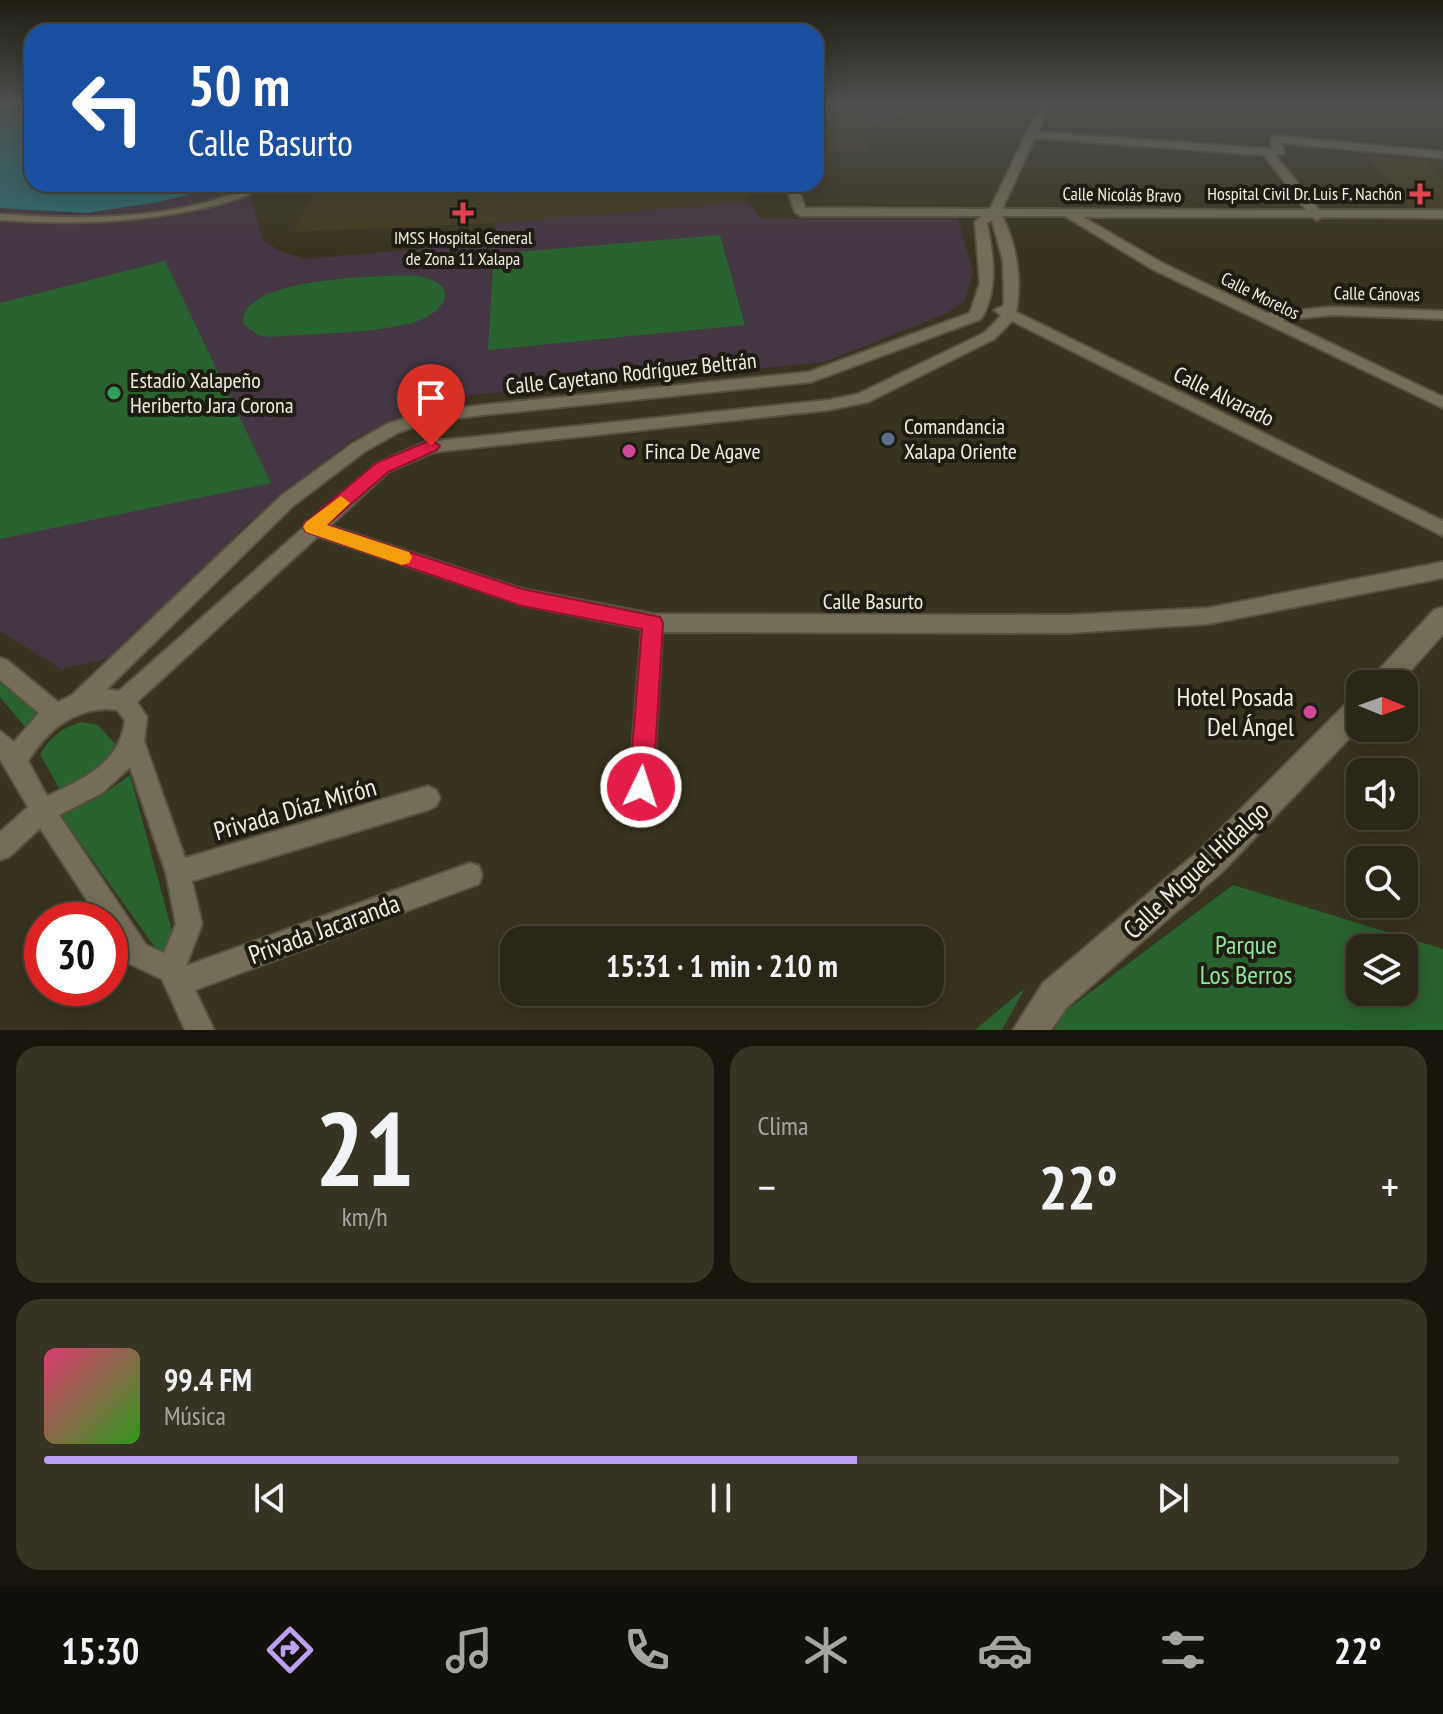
<!DOCTYPE html>
<html lang="es">
<meta charset="utf-8">
<style>
:root{--surface:#2b2718;--page:#373325;--text:#f1f3f6;--muted:#a6a5a2;--line:#474437;--accent:#bca0f2}
body{margin:0;font-family:"PT Sans Narrow",sans-serif;background:var(--page);color:var(--text);height:100vh;display:flex;flex-direction:column;font-size:30px;white-space:nowrap}
*{box-sizing:border-box;margin:0}
p{font-size:26px;color:var(--muted)}
.icon{flex:none;width:44px;height:44px;fill:none;stroke:currentColor;stroke-width:2;stroke-linecap:round;stroke-linejoin:round}
.map{position:relative;height:1030px;overflow:hidden}
.drawer{display:flex;flex-direction:column;gap:16px;padding:16px;background:#18150d;flex:1}
.drawer>*{flex:none}
.hud{position:absolute;left:24px;top:24px;width:800px;height:168px;border-radius:24px;box-shadow:0 4px 20px #0003,0 0 0 2px var(--line);background:#1a4fa0;color:#fff;overflow:hidden}
.needle{width:52px;rotate:91deg}
.buttons{position:absolute;left:1346px;top:670px;display:grid;gap:16px}
.buttons a{display:grid;place-items:center;width:72px;height:72px;border-radius:16px;background:var(--surface);box-shadow:0 4px 20px #0003,0 0 0 2px var(--line);font-size:40px}
.speed{position:absolute;left:24px;top:902px;display:flex;gap:16px;font-size:40px;font-weight:700;text-align:center}
.speed>*{display:grid;place-content:center;width:104px;height:104px;border-radius:50%;background:var(--surface);box-shadow:0 4px 20px #0003,0 0 0 2px var(--line);line-height:1}
.speed .limit{border:12px solid #d22;background:#fff;color:#111}
.pin{position:absolute;display:grid;place-items:center;width:68px;height:68px;color:#fff;margin:-82px -34px;border-radius:50% 50% 50% 0;rotate:-45deg;box-shadow:0 0 8px #0007}
.pin .icon{rotate:45deg}
.me{position:absolute;width:88px;margin:-44px;rotate:4deg;stroke-linejoin:round;filter:drop-shadow(0 0 6px #0008)}
.turn{display:flex;align-items:center;gap:28px;height:168px;padding:0 32px;font-size:36px}
.turn .icon{width:104px;height:104px;stroke-width:2.5}
.turn b{display:block;font-size:56px;line-height:68px}
.big{font-size:60px;font-weight:700;line-height:1.1}
.drawer .card{flex:1;display:flex;flex-direction:column;justify-content:center;gap:12px;min-width:0;padding:0 28px;border-radius:24px;background:var(--page)}
.drawer .dial{align-items:center;gap:0}
.dial b{font-size:104px;line-height:1}
.song{display:flex;align-items:center;gap:24px}
.cover{width:96px;height:96px;border-radius:12px;background:linear-gradient(135deg,hsl(340 70% 55%),hsl(110 70% 35%))}
.played{height:8px;border-radius:4px;background:linear-gradient(90deg,var(--accent) 60%,var(--line) 60%)}
.keys{display:flex;justify-content:space-around;direction:ltr}
.heat{display:flex;justify-content:space-between;align-items:center;font-size:44px;direction:ltr}
.drawer .tiles{flex:1;display:grid;gap:16px;grid-template-columns:1fr 1fr}
.card:last-child{grid-column:span 2}
.trip{position:absolute;left:500px;top:926px;width:444px;height:80px;border-radius:24px;background:var(--surface);box-shadow:0 4px 20px #0003,0 0 0 2px var(--line);font-weight:700;line-height:80px;text-align:center}
.dock{display:flex;height:128px;justify-content:space-around;align-items:center;background:#11100a;color:var(--muted)}
.dock .icon{width:56px;height:56px}
.dock .active{color:var(--accent)}
.dock b{font-size:36px;color:var(--text)}
.map>svg:first-child{display:block}
</style>
<div class="map">
<svg width="1443" height="1030" viewBox="0 0 1443 1030">
<rect width="100%" height="100%" fill="#393420"/>
<g fill="#433b20">
<path d="M816,118h45l8,34h-53z"/>
<path d="M1366,155l59,5 18,19v30l-35,-1z"/>
<path d="M331,184h446l1,9 -32,2 1,7 -251,21 -202,9 20,-40z"/>
</g>
<g fill="#453643">
<path d="M0,104h32v80h204l13,8 14,48 17,11 26,8 188,-17 2,-19 251,-21 15,17h196l15,53 -8,29 -20,13 -120,48 -353,33 -56,15 -64,30 -104,83 -133,134 -54,12 -61,-38z"/>
<path d="M831,104h90l-5,6 -37,13z"/>
</g>
<g fill="#28622f" fill-rule="evenodd">
<path d="M720,235l25,90 -257,25 6,-96z"/>
<path d="M165,261l106,222 -271,56v-236z"/>
<path d="M418,276c49,9 23,41 -10,48 -44,10 -93,9 -138,13l-12,-2 -15,-11c-6,-47 142,-49 175,-48z"/>
<path d="M0,683l53,20 -28,24 -25,-30z"/>
<path d="M81,722l17,3 18,20c-14,28 -26,38 -56,45l-20,-36c11,-17 21,-26 41,-32z"/>
<path d="M130,775l45,167 -13,15 -101,-141 40,-20z"/>
<path d="M1233,885l210,64v81h-389l10,-18zM1360,948h44v44h-44z"/>
<path d="M1025,988l-23,42h-27z"/>
</g>
<path fill="#2c6e73" d="M0,104h32v80h199l-72,18 -73,11 -86,-5z"/>
<g fill="none" stroke-linecap="round" stroke-linejoin="round">
<defs>
<path id="pedestrian" d="M255,184h13c-19,13 -42,19 -64,24 -68,15 -135,17 -204,12v-6c81,6 181,7 255,-30z"/>
<g id="minor">
<path d="M1041,104h10l-13,28 234,17 -1,-10 5,-3 167,16v6l-161,-15 2,10 -8,3 43,54h124v8l-121,-1 -5,3 -5,-3h-229l79,46 105,50 65,-6 111,4v8l-111,-4 -50,5 161,77v11l-291,-139 -87,-53h-63c15,28 20,66 14,96l427,209v15l-431,-215 -18,18 -126,63 -39,8 -395,42 -46,20 -58,54 192,63 131,25 415,1 140,-7 235,-46v16l-235,46 -140,9 -406,-1 -9,155 -4,8 -8,3 -8,-3 -4,-8 13,-158 -120,-24 -204,-69 -181,166 10,15 -3,24 41,117 243,-72 8,4 4,8 -4,8 -8,4 -236,71 10,43 -16,42 284,-103 9,3 3,9 -3,9 -284,106 19,40h-29l-23,-51 -34,-16 -18,-27v-16h-10l-60,-92 -31,29 -9,3v-28l28,-25 -28,-48v-28l14,11 25,-29 -39,-33v-22l7,2 51,42 14,-7 209,-199 71,-52 35,-20 35,-11 60,-8 327,-33 161,-59 10,-30 -5,-61 6,-6h-180l-6,-4 -10,-28h12l8,24 185,1zM1035,138l229,17 42,55 -304,-1zM992,220l11,41 1,41 -1,4 -9,4 7,5 -2,3 -15,15 -126,61 -29,6 -404,42 -49,22 -64,56 -6,2 -3,6 -184,163 -12,-2 186,-183 71,-54 35,-20 30,-10 53,-7 329,-33 170,-63c18,-30 12,-63 6,-96zM106,709l11,1 8,10c-4,42 -42,60 -78,76l-19,-35c19,-30 42,-50 78,-52zM130,767l36,106 10,51 -12,29 -18,-8 -87,-130 43,-22z"/>
<path d="M1382,104h61v3h-56z"/>
</g>
<g id="secondary">
<path d="M1443,607v27l-44,50h-30l4,-8 61,-66z"/>
<path d="M1360,696v31l-137,144 -156,136 -16,23h-38l30,-47 158,-134 150,-150z"/>
</g>
</defs>
<use href="#pedestrian" stroke="#575140" stroke-width="4"/>
<use href="#minor" stroke="#575140" stroke-width="4"/>
<use href="#secondary" stroke="#575140" stroke-width="4"/>
<use href="#pedestrian" fill="#746e58" fill-rule="evenodd"/>
<use href="#minor" fill="#746e58" fill-rule="evenodd"/>
<use href="#secondary" fill="#746e58" fill-rule="evenodd"/>
</g>
<linearGradient id="sky" x2="0" y2="1"><stop stop-color="#1f1d12"/><stop offset="0.42" stop-color="#4e504e"/><stop offset="1" stop-color="#4e504e" stop-opacity="0"/></linearGradient>
<rect width="1443" height="248" fill="url(#sky)"/>
<path fill="#e11d48" stroke="#92132f" stroke-width="2" d="M431,440l9,6 -3,4 -49,22 -61,53 195,64 138,28 3,6 -10,164 -3,8 -9,4 -8,-4 -4,-8 13,-158 -120,-23 -216,-74 -3,-5 3,-5 70,-59z"/>
<path fill="#f59e0b" d="M341,496l9,7 -23,22 82,27 3,5 -3,6 -7,2 -96,-33 -3,-5 3,-5z"/>
<g fill="#e0444e" stroke="#1e1c13" stroke-width="3">
<path d="M1416 182h8v8h8v8h-8v8h-8v-8h-8v-8h8z"/>
<path d="M459 201h8v8h8v8h-8v8h-8v-8h-8v-8h8z"/>
</g>
<circle fill="#2e9e5b" stroke="#1e1c13" stroke-width="3" cx="114" cy="393" r="8"/>
<circle fill="#5c6f8a" stroke="#1e1c13" stroke-width="3" cx="888" cy="439" r="8"/>
<g fill="#d1479c" stroke="#1e1c13" stroke-width="3">
<circle cx="629" cy="451" r="8"/>
<circle cx="1310" cy="712" r="8"/>
</g>
<g text-anchor="middle" stroke-width="8" stroke-linejoin="round" paint-order="stroke">
<g font-size="18" fill="#f0ece0" stroke="#1e1c13" text-anchor="end">
<text x="1402" y="200">Hospital Civil Dr. Luis F. Nachón</text>
<text x="463" y="244" text-anchor="middle">IMSS Hospital General<tspan x="463" dy="21">de Zona 11 Xalapa</tspan></text>
</g>
<g font-size="18" fill="#f0ece0" stroke="#1e1c13">
<text transform="translate(1122 195) rotate(1)" y="6">Calle Nicolás Bravo</text>
<text transform="translate(1377 294) rotate(1)" y="6">Calle Cánovas</text>
<text transform="translate(1260 296) rotate(26)" y="6">Calle Morelos</text>
</g>
<g font-size="22" fill="#f0ece0" stroke="#1e1c13">
<text transform="translate(631 373) rotate(-6)" y="8">Calle Cayetano Rodríguez Beltrán</text>
<text transform="translate(1224 396) rotate(26)" y="8">Calle Alvarado</text>
<text x="873" y="609">Calle Basurto</text>
</g>
<g font-size="22" fill="#f0ece0" stroke="#1e1c13" text-anchor="start">
<text x="130" y="388">Estadio Xalapeño<tspan x="130" dy="25">Heriberto Jara Corona</tspan></text>
<text x="904" y="434">Comandancia<tspan x="904" dy="25">Xalapa Oriente</tspan></text>
<text x="645" y="459">Finca De Agave</text>
</g>
<g font-size="26" fill="#f0ece0" stroke="#1e1c13" text-anchor="end">
<text x="1294" y="706">Hotel Posada<tspan x="1294" dy="30">Del Ángel</tspan></text>
</g>
<g font-size="26" fill="#f0ece0" stroke="#1e1c13">
<text transform="translate(295 809) rotate(-16)" y="9">Privada Díaz Mirón</text>
<text transform="translate(1196 870) rotate(-43)" y="9">Calle Miguel Hidalgo</text>
<text transform="translate(324 929) rotate(-20)" y="9">Privada Jacaranda</text>
</g>
<g font-size="26" fill="#8fe896" stroke="#1e1c13">
<text x="1246" y="954">Parque<tspan x="1246" dy="30">Los Berros</tspan></text>
</g>
</g>
</svg>
<div class="buttons">
<a><svg class="needle" viewBox="-14 -14 28 28"><path d="M0-13l5 13h-10z" fill="#e53935"/><path d="M0 13l5-13h-10z" fill="#a6a5a2"/></svg></a>
<a><svg class="icon" aria-label="sound" viewBox="0 0 24 24"><path d="M4 9h4l5-4v14l-5-4H4zM17 9q2 3 0 6"/></svg></a>
<a><svg class="icon" aria-label="search" viewBox="0 0 24 24"><circle cx="10" cy="10" r="6"/><path d="M15 15l6 6"/></svg></a>
<a><svg class="icon" aria-label="layers" viewBox="0 0 24 24"><path d="M12 4l9 5-9 5-9-5zM3 14l9 5 9-5"/></svg></a>
</div>
<div class="speed"><div class="limit">30</div></div>
<div class="pin" style="left:431px;top:446px;background:#d93025"><svg class="icon" aria-label="arrive" viewBox="0 0 24 24"><path d="M6 21V4h12l-3 4 3 4H6"/></svg></div>
<svg class="me" style="left:641px;top:787px" viewBox="-20 -20 40 40"><circle r="17" fill="#e11d48" stroke="#fff" stroke-width="3"/><path d="M0-11L8 9 0 5-8 9z" fill="#fff"/></svg>
<div class="trip">15:31 · 1 min · 210 m</div>
<div class="hud">
<div class="turn"><svg class="icon" aria-label="left" viewBox="0 0 24 24"><path d="M17 20v-9H6M10 6l-5 5 5 5"/></svg><div><b>50 m</b>Calle Basurto</div></div>
</div>
</div>
<section class="drawer">
<div class="tiles">
<div class="card dial"><b>21</b><p>km/h</p></div>
<div class="card"><p>Clima</p>
<div class="heat"><a>−</a><b class="big">22°</b><a>+</a></div>
</div>
<div class="card">
<div class="song"><i class="cover"></i><div><b>99.4 FM</b><p>Música</p></div></div>
<div class="played"></div>
<div class="keys"><svg class="icon" aria-label="previous" viewBox="0 0 24 24"><path d="M18 5L8 12l10 7zM5 5v14"/></svg><svg class="icon" aria-label="pause" viewBox="0 0 24 24"><path d="M8 5v14M16 5v14"/></svg><svg class="icon" aria-label="next" viewBox="0 0 24 24"><path d="M6 5l10 7-10 7zM19 5v14"/></svg></div>
</div>
</div>
</section>
<nav class="dock">
<b>15:30</b>
<svg class="icon active" aria-label="directions" viewBox="0 0 24 24"><path d="M12 3l9 9-9 9-9-9zM9 14v-3h6M13 9l2 2-2 2"/></svg>
<svg class="icon" aria-label="music" viewBox="0 0 24 24"><path d="M9 18V5l10-2v13"/><circle cx="6" cy="18" r="3"/><circle cx="16" cy="16" r="3"/></svg>
<svg class="icon" aria-label="phone" viewBox="0 0 24 24"><path d="M5 4h4l2 5-3 2q2 4 5 5l2-3 5 2v4C11 20 4 13 5 4z"/></svg>
<svg class="icon" aria-label="climate" viewBox="0 0 24 24"><path d="M12 3v18M4 7l16 10M4 17L20 7"/></svg>
<svg class="icon" aria-label="car" viewBox="0 0 24 24"><path d="M5 17H2v-5l4-1 3-4h7l3 4 3 1v5h-3M9 17h6M6 11h13"/><circle cx="7" cy="17" r="2"/><circle cx="17" cy="17" r="2"/></svg>
<svg class="icon" aria-label="filters" viewBox="0 0 24 24"><path d="M4 7h16M4 17h16"/><circle cx="9" cy="7" r="2"/><circle cx="15" cy="17" r="2"/></svg>
<b>22°</b>
</nav>
